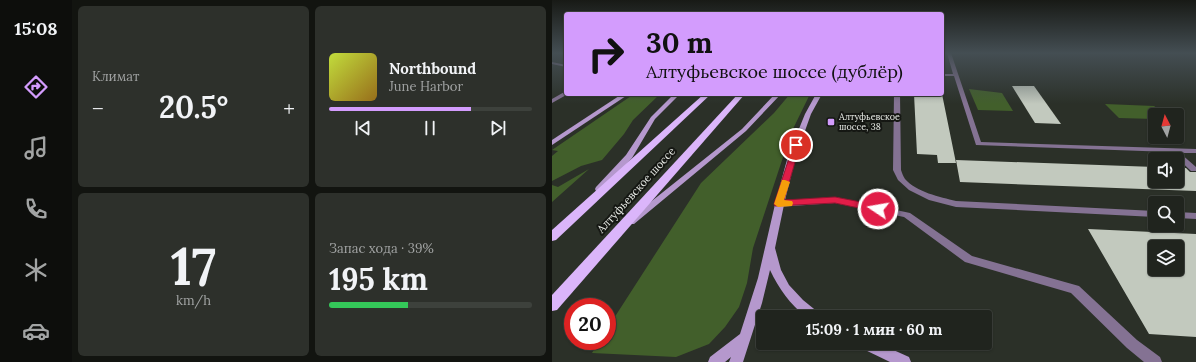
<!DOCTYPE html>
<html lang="ru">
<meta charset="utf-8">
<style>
:root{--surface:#20241e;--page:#2d302b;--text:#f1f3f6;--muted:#a2a4a4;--line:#3d413c;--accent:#d39cfd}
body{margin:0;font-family:Lora,serif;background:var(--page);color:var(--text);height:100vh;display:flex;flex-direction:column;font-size:15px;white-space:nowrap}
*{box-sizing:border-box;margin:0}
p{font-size:13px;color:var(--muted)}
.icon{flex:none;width:22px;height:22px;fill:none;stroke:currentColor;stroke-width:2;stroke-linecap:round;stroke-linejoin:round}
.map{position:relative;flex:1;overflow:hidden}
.details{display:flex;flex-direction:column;gap:6px;padding:6px;background:#121410;width:480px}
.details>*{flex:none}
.banner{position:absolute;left:12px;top:12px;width:380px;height:84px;border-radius:4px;box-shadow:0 1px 3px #0004,0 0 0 1px var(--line);background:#d39cfd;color:#111;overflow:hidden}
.needle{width:26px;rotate:354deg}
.fabs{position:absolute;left:596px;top:108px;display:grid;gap:8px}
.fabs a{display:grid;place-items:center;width:36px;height:36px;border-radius:4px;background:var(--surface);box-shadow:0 1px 3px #0004,0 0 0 1px var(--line);font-size:20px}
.speed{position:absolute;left:12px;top:298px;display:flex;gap:8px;font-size:20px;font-weight:700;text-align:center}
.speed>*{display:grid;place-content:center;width:52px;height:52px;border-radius:50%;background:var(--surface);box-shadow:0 1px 3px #0004,0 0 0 1px var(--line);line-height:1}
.speed .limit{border:6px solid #d22;background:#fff;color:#111}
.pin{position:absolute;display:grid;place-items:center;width:34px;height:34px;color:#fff;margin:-17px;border:2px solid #fff;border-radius:50%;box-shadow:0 1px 4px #0007}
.me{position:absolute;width:44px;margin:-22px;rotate:282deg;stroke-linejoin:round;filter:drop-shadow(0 0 3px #0008)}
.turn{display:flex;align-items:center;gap:14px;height:84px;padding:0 16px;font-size:18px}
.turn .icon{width:52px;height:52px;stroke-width:2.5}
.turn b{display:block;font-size:28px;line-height:34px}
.big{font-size:30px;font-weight:800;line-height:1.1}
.details .tile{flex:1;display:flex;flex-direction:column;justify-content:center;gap:6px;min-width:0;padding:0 14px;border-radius:6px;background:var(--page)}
.details .dial{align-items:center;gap:0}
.dial b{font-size:52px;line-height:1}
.song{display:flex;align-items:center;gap:12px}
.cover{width:48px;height:48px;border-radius:6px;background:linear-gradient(135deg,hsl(70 70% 55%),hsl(40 70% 35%))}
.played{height:4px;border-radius:2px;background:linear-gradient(90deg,var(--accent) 70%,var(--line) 70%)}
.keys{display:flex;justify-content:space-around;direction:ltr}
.heat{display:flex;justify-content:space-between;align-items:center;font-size:22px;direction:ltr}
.charge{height:6px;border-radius:3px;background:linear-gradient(90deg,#34c759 39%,var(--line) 0)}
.details .tiles{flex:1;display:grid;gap:6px;grid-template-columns:repeat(2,1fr)}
.trip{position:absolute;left:204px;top:310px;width:236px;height:40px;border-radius:4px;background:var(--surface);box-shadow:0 1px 3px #0004,0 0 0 1px var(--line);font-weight:800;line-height:40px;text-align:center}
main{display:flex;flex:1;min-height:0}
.tab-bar{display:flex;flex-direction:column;width:72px;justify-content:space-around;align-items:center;background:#0d0e0c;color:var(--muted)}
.tab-bar .icon{width:28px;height:28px}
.tab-bar .current{color:var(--accent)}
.tab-bar b{font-size:18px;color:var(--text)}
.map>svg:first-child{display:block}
</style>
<main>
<nav class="tab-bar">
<b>15:08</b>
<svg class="icon current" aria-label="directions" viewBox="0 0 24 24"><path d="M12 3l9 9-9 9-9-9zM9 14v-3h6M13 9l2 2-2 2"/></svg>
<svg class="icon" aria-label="music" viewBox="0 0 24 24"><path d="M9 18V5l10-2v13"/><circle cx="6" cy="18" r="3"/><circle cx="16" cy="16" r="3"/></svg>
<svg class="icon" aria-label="phone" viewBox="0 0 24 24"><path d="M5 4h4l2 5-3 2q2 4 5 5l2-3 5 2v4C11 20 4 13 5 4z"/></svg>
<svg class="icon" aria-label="climate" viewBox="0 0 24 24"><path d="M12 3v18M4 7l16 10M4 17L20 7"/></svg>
<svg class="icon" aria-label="car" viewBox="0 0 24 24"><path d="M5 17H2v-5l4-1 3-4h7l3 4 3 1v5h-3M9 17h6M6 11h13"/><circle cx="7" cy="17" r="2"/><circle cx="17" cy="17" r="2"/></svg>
</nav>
<section class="details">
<div class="tiles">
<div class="tile"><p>Климат</p>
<div class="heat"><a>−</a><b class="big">20.5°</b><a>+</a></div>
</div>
<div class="tile">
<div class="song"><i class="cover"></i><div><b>Northbound</b><p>June Harbor</p></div></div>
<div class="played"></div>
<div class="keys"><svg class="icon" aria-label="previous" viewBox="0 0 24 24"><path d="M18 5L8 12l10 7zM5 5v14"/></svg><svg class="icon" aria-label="pause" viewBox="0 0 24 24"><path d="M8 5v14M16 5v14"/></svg><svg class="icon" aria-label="next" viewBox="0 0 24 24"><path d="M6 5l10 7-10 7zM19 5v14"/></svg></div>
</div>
<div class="tile dial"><b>17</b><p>km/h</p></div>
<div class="tile"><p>Запас хода · 39%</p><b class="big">195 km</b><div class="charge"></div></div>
</div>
</section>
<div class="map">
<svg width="644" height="362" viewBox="0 0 644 362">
<rect width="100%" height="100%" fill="#2b3028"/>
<g fill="#425f2b">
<path d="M417,89l33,4 11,18 -35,-1z"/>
<path d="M82,94h26l-27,26 -9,14 -22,26 -21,6 -29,15v-25l6,-5 -6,-1z"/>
<path d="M238,94h20l-19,39 -38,115 -6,35 -8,24 -14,20 -16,17 -33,13 -84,-4 7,-12h8v-12l94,-146 73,-70z"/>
<path d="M553,104l49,2 12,9h-11v4l-36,-1z"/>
<path d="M37,169l-37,33v-17l6,2z"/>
</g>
<g fill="#c2c9be" fill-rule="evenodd">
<path d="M460,86h22l27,38 -26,-1z"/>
<path d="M362,94h28l14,69h-18l-1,-8 -20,-1z"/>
<path d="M404,160l199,7v14h22v-13h9l4,4h6v19l-236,-9z"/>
<path d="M536,229l108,5v103l-47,-3zM603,247h22v22h-22z"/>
</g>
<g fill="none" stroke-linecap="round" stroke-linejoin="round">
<g fill="#847293" fill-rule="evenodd">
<path d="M395,53h4l30,89 215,7v4h-16l16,14v4h-5l-20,-19 -195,-7 -22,-69h-12v-2h11z"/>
<path d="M0,62l14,3v2l-14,-3z"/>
<path d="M14,91v3h2l-16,9v-4z"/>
<path d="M342,94h6l1,76c1,3 2,6 4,9 11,13 35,18 51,22l199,10v6l-199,-10 -27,-7 -20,-10 -11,-10 -5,-10z"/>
<path d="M283,197l75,16 62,43 107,30 58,54 23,17 2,5h-18l-17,-14 -56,-55 -106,-31 -61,-45 -69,-14 -57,4 -4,-3 4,-3z"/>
<path d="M625,212l19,1v6l-19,-1z"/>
</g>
<g fill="#b598cd" fill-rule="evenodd">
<path d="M70,94h7l-77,51v-5z"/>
<path d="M122,94h6l-25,25 -23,39 -30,33h-6l-1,-2 1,-2 30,-32 25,-38z"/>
<path d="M223,94h6l-35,37 -112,93h-6l-2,-2 2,-2 114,-91z"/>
<path d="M264,94h6l-11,20 -15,42 -11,44 -10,48 6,22 8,15 14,15 16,13 2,4h-15c-16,-13 -27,-28 -36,-47l-8,33 -19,59h-14l2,-5 -6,5h-17l2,-5 30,-23 18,-56 18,-78 12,-44 17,-42z"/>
<path d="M306,343h20l31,14 2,5h-21l-31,-15z"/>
</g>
<g fill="#dbb5fa" fill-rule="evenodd">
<path d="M152,94h7l-155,146 -4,1v-11z"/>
<path d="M186,94h7l-188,216 -5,1v-16z"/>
</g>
</g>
<linearGradient id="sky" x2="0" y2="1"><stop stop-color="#181a16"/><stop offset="0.51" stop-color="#444e53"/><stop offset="1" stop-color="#444e53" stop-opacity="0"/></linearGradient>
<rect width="644" height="104" fill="url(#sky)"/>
<path fill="#e11d48" stroke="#92132f" d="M242,143h5l1,2 -16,55 51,-3 47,9 1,3 -1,2 -4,1 -43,-9 -60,3 -1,-2z"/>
<path fill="#f59e0b" d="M230,180h3l5,2 -6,18 8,1 1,2 -1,3 -14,1 -4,-3z"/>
<rect fill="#d39cfd" stroke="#151713" stroke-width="1.5" x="275" y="118" width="8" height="8" rx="2"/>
<g text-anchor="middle" stroke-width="4" stroke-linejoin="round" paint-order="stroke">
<g font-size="9" fill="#e7eae5" stroke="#151713" text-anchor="start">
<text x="287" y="120">Алтуфьевское<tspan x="287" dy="10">шоссе, 38</tspan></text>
</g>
<g font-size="11" fill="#e7eae5" stroke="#151713">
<text transform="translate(84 190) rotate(-48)" y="4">Алтуфьевское шоссе</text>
</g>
</g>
</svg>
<div class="fabs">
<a><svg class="needle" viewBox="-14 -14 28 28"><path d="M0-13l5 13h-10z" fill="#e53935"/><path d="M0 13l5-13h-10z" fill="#a2a4a4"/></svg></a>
<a><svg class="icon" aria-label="sound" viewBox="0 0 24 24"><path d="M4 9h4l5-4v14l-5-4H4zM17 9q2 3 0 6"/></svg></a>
<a><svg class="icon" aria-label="search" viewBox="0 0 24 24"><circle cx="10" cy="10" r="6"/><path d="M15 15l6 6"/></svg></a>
<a><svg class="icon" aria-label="layers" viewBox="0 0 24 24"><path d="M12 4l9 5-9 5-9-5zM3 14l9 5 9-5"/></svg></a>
</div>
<div class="speed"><div class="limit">20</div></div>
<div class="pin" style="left:244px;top:145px;background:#d93025"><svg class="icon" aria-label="arrive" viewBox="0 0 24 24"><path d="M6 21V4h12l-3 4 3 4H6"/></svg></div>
<svg class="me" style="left:326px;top:209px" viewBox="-20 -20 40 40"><circle r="17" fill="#e11d48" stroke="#fff" stroke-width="3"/><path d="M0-11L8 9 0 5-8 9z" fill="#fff"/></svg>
<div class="trip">15:09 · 1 мин · 60 m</div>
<div class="banner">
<div class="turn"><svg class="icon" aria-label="right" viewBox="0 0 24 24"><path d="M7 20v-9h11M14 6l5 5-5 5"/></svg><div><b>30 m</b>Алтуфьевское шоссе (дублёр)</div></div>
</div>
</div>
</main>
